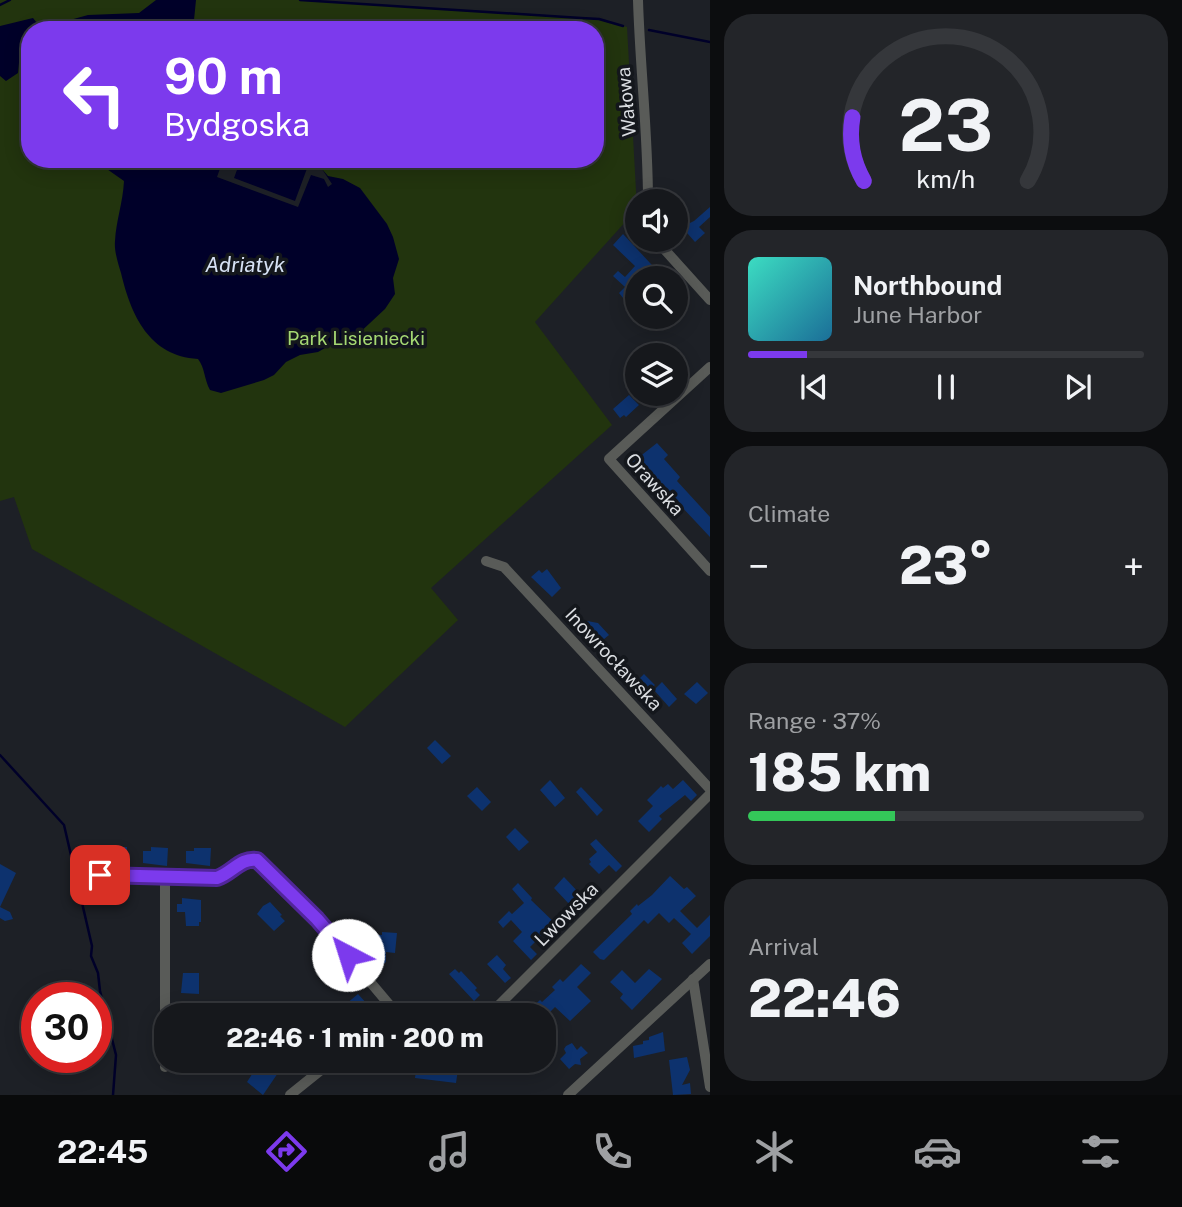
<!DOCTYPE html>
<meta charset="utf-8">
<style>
:root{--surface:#16181c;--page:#232529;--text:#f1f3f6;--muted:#9ea0a3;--line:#35373b;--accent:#7c3aed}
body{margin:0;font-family:"Public Sans",sans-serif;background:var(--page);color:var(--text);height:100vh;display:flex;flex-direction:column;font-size:26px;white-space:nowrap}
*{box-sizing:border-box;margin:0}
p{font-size:23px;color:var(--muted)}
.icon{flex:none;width:38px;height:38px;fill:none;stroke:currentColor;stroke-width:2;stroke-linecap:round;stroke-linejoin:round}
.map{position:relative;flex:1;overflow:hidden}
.side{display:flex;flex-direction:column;gap:14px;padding:14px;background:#0c0d0f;width:472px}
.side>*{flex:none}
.guide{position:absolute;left:21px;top:21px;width:583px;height:147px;border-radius:28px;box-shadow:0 4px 18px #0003,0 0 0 2px var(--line);background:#7c3aed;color:#fff;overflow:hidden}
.buttons{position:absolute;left:625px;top:189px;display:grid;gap:14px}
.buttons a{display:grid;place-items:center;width:63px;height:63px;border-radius:50%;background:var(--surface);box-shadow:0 4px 18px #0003,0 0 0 2px var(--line);font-size:35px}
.speed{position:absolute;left:21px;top:982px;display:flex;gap:14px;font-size:35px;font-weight:700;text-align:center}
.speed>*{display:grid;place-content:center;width:91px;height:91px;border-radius:50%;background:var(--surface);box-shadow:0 4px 18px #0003,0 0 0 2px var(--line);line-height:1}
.speed .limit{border:10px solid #d22;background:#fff;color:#111}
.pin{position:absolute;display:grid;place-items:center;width:60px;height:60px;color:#fff;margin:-30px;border-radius:14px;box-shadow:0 4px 10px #0006}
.me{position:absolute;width:77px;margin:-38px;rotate:320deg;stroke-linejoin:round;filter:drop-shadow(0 0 5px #0008)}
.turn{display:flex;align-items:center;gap:24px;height:147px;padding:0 28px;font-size:32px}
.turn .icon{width:91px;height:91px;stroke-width:2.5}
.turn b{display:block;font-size:49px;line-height:60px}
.big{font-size:52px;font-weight:800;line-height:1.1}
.side .card{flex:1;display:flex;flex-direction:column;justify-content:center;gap:10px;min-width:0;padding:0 24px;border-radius:28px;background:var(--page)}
.side .dial{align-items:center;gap:0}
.dial svg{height:182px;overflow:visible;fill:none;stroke:var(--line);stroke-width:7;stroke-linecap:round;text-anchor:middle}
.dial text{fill:var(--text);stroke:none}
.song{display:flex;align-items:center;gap:21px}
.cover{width:84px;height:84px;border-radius:10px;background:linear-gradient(135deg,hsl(170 70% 55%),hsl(200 70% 35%))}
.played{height:7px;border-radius:4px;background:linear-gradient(90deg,var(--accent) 15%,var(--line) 15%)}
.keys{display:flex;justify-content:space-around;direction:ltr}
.heat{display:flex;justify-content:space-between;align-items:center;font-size:38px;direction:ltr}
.charge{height:10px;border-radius:5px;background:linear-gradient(90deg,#34c759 37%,var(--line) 0)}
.trip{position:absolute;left:154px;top:1003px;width:402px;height:70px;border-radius:28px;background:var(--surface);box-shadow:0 4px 18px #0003,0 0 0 2px var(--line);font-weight:800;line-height:70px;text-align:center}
.tab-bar{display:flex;height:112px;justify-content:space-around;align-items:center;background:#090a0b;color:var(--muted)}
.tab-bar .icon{width:49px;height:49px}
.tab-bar .current{color:var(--accent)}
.tab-bar b{font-size:32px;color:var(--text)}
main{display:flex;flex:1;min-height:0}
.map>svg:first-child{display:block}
</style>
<main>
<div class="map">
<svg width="710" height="1095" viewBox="0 0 710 1095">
<rect width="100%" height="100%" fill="#1d2026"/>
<path fill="#22340e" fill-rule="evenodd" d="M0,0h300l299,19 28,8 10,182 -102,113 77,103 -181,163 27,32 -113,107 -313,-178 -18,-52 -14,4zM30,30h565v129h-565z"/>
<g fill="#000029">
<path d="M156,0h40l-3,30h-163v21l-10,1 -2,21 -12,8 -6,-5v-50l33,-8 8,10 47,-13 51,-2z"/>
<path d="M105,159h201l16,10 6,7 15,3 17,9 27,36 6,13 6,22 -6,19 2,16 -10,15 -30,28 -12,6 -11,1 -14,8 -18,3 -14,7 -12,13 -10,5 -43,13 -11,-3c-6,-11 -5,-22 -12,-31 -49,-3 -67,-44 -77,-86 -3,-10 -7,-22 -6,-32 1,-20 8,-39 9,-60l-20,-14z"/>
</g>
<path fill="#1d2026" d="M235,159h6l-7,19 61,23 14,-38 13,6 10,15 -4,3 -4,-8 -13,-4 -13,32 -81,-30 6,-17 10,4z"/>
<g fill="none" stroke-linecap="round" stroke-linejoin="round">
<g stroke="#000029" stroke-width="2.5">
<path d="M300,0l281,18 18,1 24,7"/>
<path d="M0,5l10,-5"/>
<path d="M649,30l61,12"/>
<path d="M0,755l64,70 28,121 -1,10 7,17 2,18 16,64 -3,40"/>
</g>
</g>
<g fill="#0d326e">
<path d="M710,207v10l-11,10 6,6 -10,9 -14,-16 7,-6 2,3 4,-2z"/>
<path d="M623,234l41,44h-27v37l-18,-22 6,-6 -12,-11 5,-5 7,6 10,-11 -22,-21z"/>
<path d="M629,395l10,10 -13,12 -2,-2 -4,3 -7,-9z"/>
<path d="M657,443l11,12 -4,4 16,18 -3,4 33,36v20l-44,-47 -2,2 -6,-6 3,-2 -13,-14 -9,6 -10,-11z"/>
<path d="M547,569l14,19 -9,9 -21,-20 8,-7 3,3z"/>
<path d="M587,621l11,2 11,12 -11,9 -7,-7 -2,2 -7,-7 5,-5z"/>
<path d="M644,674l11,11 -12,11 -4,-4 -5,4 -1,-11z"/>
<path d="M662,682l15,17 -8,8 -15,-17z"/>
<path d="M697,682l11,11 -12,11 -12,-10z"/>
<path d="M435,740l16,16 -9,8 -15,-16z"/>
<path d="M550,780l15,18 -10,9 -15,-17z"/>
<path d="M683,780l14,15 -6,6 -6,-6 -10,8 -16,13 3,3 -13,13 -11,-11 15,-15 -6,-6 14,-14 2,2 5,-4 5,5z"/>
<path d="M477,787l14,15 -9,9 -15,-15z"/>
<path d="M581,787l22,23 -6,6 -21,-24z"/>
<path d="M515,828l14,14 -10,9 -13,-14z"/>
<path d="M596,839l26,27 -6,6 -7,-7 -10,9 -10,-10 2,-2 -2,-3 8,-7 -7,-8z"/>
<path d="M110,847h17v19l-17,-1v-2h-7v-13l7,1z"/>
<path d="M151,847l17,1 -1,18 -24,-3v-12h8z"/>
<path d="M194,848h17l-1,18 -24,-3v-12h8z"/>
<path d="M0,864l16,9 -16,34 10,5 3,7 -8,2 -5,-3z"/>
<path d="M670,876l14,13 3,-2 9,9 -16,15 17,17 13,-13v21l-18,18 -10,-11 9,-9 -17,-16 -5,5 -10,-10 -11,11 -4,-4 -40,40 -4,-1 -7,-7 39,-38 -2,-3 7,-7 1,2 14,-11z"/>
<path d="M564,877l17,18 -11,10 -16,-17z"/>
<path d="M518,883l14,15 -1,2 28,27 -6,5 -4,-4 -19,19 7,7 -6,6 -18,-19 9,-9 -11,-12 -8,8 -5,-6 11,-11 3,3 12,-11 -12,-14z"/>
<path d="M182,898l19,2v22h-2v4h-13l-1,-14h-8v-8h5z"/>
<path d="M270,902l12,13 -2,1 5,5 -11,10 -17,-17 6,-8z"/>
<path d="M382,932l15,1 -2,20 -9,-1v10l-7,6 -7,-9 8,-7 -11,-1v-5h-7l1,-12 19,1z"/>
<path d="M497,955l9,10 -3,4 8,9 -6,5 -18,-19z"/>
<path d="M581,964l10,9 -14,14 14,14 -21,20 -15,-14 -8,8h-23l16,-15 2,2 13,-12 -3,-3 8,-8 3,3z"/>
<path d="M455,969l4,4 2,-2 16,17 -2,2 5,5 -6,6 -25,-27z"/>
<path d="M649,969l13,10 -30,31 -12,-12 3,-4 -13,-12 12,-12 13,13z"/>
<path d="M183,973h16v21l-18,-1z"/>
<path d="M358,994l19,21h-33l-7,-7 6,-6 3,2z"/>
<path d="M663,1032l2,19 -31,7 -1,-12 10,-2v-3l6,-1v-3z"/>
<path d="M572,1043l5,7 4,-4 7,7 -8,6 1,6 -6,-1 -6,5 -9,-10 6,-6 -2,-4 2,-3z"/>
<path d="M687,1057l3,13 -8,15 8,-2 1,11 -18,1 -4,-35z"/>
<path d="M276,1060h20l-10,11 -4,-4 -19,28 -16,-13 9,-14 10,5z"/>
<path d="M417,1064l41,5 -2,14 -41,-5z"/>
</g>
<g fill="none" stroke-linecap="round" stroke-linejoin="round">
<g stroke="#595b58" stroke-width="10">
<path d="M638,0c2,67 10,134 10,201"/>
<path d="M656,240l54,60"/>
<path d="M710,367l-101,92 101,112"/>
<path d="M486,561l18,6 206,222"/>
<path d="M100,875l117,4c14,-6 24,-22 40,-19l60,59 81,96"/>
<path d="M693,979l17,108"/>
<path d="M427,1015l22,-5 46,-1 215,-215"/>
<path d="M165,1067v-190"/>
<path d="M290,1095l31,-25 16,-10"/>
<path d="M568,1095l142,-131"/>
</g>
</g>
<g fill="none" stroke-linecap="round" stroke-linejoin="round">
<defs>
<path id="route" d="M100,875l117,3c15,-5 24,-21 40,-18l60,59 31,36"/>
</defs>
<use href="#route" stroke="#51269a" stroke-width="18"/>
<use href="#route" stroke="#7c3aed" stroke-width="12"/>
</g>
<g text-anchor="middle" stroke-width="7" stroke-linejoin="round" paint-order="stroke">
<g font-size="19" fill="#dadde1" stroke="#14171c">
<text transform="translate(626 102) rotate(-95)" y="7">Wałowa</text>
<text transform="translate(655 484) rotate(48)" y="7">Orawska</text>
<text transform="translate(614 659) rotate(47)" y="7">Inowrocławska</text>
<text transform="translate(566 914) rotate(-45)" y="7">Lwowska</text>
</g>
<g font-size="19" fill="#a5d873" stroke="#14171c">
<text x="356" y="345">Park Lisieniecki</text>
</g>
<g font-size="21" font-style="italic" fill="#d7e2f5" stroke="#14171c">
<text x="245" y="272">Adriatyk</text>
</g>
</g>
</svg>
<div class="buttons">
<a><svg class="icon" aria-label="sound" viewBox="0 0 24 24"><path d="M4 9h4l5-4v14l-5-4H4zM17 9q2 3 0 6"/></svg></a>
<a><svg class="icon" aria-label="search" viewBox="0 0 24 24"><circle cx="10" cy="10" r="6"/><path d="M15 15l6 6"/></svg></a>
<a><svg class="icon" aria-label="layers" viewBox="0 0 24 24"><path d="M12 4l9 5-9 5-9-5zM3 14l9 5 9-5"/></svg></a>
</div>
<div class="speed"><div class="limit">30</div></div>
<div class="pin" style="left:100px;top:875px;background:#d93025"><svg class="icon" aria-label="arrive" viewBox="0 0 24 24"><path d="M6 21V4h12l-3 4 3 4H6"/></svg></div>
<svg class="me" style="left:348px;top:955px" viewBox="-20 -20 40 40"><circle r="19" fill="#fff"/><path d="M0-13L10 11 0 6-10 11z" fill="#7c3aed"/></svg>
<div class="trip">22:46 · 1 min · 200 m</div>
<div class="guide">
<div class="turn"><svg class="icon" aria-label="left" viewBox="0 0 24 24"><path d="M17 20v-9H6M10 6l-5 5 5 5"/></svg><div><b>90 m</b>Bydgoska</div></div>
</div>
</div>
<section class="side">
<div class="card dial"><svg viewBox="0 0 100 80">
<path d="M14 69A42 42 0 1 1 86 69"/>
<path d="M14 69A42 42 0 0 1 9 41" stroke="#7c3aed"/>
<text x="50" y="56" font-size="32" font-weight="700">23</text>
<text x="50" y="72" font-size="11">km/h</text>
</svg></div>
<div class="card">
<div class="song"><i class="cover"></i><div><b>Northbound</b><p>June Harbor</p></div></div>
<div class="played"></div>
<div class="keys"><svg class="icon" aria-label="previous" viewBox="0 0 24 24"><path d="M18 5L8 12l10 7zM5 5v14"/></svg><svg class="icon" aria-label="pause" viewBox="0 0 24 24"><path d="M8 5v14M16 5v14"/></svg><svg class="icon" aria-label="next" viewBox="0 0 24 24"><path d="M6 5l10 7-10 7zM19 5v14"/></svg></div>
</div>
<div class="card"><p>Climate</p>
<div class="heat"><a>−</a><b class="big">23°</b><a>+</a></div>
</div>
<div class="card"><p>Range · 37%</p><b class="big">185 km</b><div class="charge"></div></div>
<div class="card"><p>Arrival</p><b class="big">22:46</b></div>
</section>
</main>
<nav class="tab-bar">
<b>22:45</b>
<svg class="icon current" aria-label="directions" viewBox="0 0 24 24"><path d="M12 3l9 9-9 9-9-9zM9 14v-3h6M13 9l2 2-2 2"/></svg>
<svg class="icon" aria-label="music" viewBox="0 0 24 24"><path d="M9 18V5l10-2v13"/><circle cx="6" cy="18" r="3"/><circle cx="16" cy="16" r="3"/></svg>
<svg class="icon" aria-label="phone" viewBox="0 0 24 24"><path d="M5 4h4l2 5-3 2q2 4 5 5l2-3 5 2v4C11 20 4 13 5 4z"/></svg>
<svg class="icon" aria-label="climate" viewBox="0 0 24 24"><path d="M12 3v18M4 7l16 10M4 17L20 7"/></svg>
<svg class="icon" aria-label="car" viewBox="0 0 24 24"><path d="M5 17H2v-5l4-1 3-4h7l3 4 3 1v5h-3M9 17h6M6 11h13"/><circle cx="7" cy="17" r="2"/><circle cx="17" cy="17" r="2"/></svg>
<svg class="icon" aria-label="filters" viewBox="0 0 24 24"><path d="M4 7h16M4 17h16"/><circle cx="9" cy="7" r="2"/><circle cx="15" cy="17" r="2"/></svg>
</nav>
